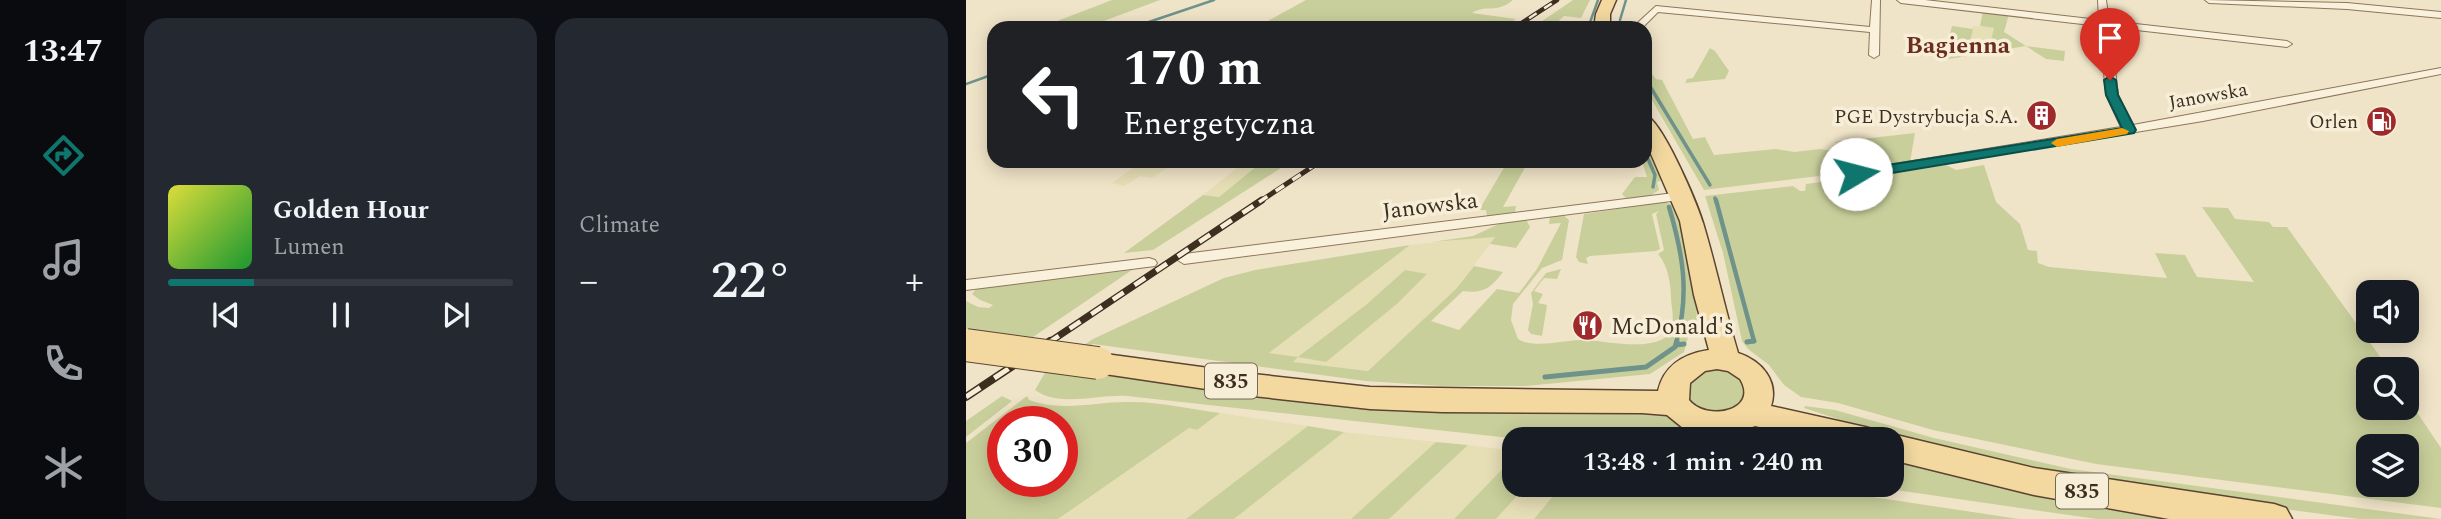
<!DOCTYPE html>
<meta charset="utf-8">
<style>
:root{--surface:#171b24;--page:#242831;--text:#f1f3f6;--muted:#9ea1a6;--line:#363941;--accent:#0f766e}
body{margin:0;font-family:Spectral,serif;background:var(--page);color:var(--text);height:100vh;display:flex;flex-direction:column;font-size:26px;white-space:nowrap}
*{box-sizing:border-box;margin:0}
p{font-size:23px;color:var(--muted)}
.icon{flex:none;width:38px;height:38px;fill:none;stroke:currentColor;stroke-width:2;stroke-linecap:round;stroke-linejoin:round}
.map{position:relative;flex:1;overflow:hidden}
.details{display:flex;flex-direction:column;gap:18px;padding:18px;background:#0d0f14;width:840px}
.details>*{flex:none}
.hud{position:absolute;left:21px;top:21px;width:665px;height:147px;border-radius:21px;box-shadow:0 4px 18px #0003;background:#202124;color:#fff;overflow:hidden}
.buttons{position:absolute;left:1390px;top:280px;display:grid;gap:14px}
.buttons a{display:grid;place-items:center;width:63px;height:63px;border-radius:14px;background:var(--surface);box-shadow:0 4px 18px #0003;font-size:35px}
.speed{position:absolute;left:21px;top:406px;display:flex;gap:14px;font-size:35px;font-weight:700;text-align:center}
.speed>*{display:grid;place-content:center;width:91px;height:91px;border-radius:50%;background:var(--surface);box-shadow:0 4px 18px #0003;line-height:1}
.speed .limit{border:10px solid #d22;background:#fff;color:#111}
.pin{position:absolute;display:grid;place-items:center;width:60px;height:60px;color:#fff;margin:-72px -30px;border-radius:50% 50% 50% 0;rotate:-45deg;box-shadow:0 0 7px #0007}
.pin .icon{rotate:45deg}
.me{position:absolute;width:77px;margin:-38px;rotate:82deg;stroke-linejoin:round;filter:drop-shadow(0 0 5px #0008)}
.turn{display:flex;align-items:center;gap:24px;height:147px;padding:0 21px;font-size:32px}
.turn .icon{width:91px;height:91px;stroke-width:2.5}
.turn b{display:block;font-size:49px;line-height:60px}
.big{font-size:52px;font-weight:600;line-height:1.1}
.details .widget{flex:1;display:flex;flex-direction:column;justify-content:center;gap:10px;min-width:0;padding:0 24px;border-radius:21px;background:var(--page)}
.song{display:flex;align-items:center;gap:21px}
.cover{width:84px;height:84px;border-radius:10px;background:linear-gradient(135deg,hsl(60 70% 55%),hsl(130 70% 35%))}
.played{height:7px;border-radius:4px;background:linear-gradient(90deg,var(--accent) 25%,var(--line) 25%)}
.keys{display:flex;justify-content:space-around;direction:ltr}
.heat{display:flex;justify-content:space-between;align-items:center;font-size:38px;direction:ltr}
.details .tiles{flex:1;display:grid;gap:18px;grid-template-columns:repeat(2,1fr)}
.trip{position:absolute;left:536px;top:427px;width:402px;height:70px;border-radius:21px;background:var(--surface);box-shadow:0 4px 18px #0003;font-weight:600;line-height:70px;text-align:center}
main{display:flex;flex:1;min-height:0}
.dock{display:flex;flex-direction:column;width:126px;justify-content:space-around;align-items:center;background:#090b0e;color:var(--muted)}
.dock .icon{width:49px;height:49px}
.dock .current{color:var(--accent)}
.dock b{font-size:32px;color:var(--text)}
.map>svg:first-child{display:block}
</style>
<main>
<nav class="dock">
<b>13:47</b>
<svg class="icon current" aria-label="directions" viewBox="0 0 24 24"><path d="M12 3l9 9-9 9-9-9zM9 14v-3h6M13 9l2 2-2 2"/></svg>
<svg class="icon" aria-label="music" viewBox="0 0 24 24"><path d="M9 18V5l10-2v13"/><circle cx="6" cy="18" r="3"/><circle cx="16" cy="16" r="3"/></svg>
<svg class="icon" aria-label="phone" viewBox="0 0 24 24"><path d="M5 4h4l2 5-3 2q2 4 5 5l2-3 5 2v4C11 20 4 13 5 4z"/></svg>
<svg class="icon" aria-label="climate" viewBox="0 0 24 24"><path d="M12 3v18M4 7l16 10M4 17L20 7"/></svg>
</nav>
<section class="details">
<div class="tiles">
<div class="widget">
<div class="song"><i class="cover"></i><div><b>Golden Hour</b><p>Lumen</p></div></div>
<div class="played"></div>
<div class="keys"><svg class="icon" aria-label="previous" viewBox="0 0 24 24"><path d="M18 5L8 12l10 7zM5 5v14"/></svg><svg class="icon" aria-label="pause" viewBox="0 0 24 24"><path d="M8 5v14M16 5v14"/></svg><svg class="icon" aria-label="next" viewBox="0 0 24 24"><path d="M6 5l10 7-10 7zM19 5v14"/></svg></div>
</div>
<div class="widget"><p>Climate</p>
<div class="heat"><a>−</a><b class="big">22°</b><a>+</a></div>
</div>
</div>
</section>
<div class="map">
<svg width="1475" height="519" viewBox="0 0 1475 519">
<rect width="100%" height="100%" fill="#f0e4c8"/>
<g fill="#e6deb5" fill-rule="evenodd">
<path d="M1007,26l21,2 -6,24 -21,4z"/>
<path d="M177,161h36l-28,17 -11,-2 -16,10 -12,-3z"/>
<path d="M280,161h17l-44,36 -16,-2z"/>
<path d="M530,236l-40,53 -88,82 -76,-8 5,-5 -29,-4 142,-109zM439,270l21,5 -28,28 -99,54 68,-53z"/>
<path d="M254,413l88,13 -122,93h-128l131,-91 8,2z"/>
<path d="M378,432l92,10 -85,77h-117z"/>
<path d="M502,445l46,6v6l-60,62h-65z"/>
<path d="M561,485h35l-28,34h-38z"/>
</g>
<g fill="#c9cf9b" fill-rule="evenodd">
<path d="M146,0h48l-75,28h-46z"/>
<path d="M340,0h207c-16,14 -28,4 -41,13l44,6 -13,9h-248z"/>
<path d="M607,0h17l-9,18 -17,-2 -13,12h-19z"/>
<path d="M1017,11l26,3 -5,18 22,14 39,5 -1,10 -18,-2 -20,-13 -38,6 6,-24 -14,-2z"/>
<path d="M986,26l21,3 -6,27 -24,4z"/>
<path d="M744,48l5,3 14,20 -4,8 -40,4 2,-4 6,-1z"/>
<path d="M679,65l11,14 6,1 31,59 12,-2 9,18 62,-6 18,3 26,-3 14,2 12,19 -2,3 -140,17 -59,-102z"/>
<path d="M949,133l-5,29 -51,7 -7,-4 -17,-23z"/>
<path d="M679,138l18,42 -6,2 2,8 -8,5 -23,5 -6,-6 13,-17h12l-5,-16h3z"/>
<path d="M297,161h29l-139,89 -29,3 79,-58 16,2z"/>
<path d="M542,161h36l-2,4 -15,-1 -24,43 13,-1 -1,6 -28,4 -1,-6h-7z"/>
<path d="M980,165l10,5 28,-5 12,37 24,22 8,26 9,1 1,12 11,4 118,11 -12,-25 30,2 12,22 57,5 -52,-75 26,1 7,11 34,3 4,5h14l102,142h-21v39h38v-12l35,52v60l-345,-44 -163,-34 -95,-27 -37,-6 -17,-12 -15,-20 -21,-16 -6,-8 -19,-88 -18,-57 88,-10 7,5h5l1,-7zM1402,446h38v39h-38z"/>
<path d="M698,202l10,3c18,37 24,92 23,130l-9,2 -4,15 -34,22 -124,12h-83l-78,-5 -272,-37 -37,25 282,37 63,6h118l129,-5 122,16 51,16h-302l-392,-43c-29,-2 -67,12 -92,-6l11,-19 7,2 5,-11 35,-23 131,-61 31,-8 155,-25 -141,108 29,4 69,-53 38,-34 22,4 -29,29 -72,59 -28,-5 -5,5 75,9 88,-82 18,-23 29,6c-12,16 -20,22 -40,19l-32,30 28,9 38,-41 22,4 18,-24 24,-46 -12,1 1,-8 13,-1 6,5 -7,40 -20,8 -29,36 -2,16 7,19c16,10 46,1 64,1 21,0 67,12 85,-4 9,-9 5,-26 4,-37 0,-14 -3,-34 -13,-45l6,-4 -8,-36 3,-3 -7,3 8,35 -4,2 -66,5 -4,2 2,6 -9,-2 -3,-5 8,-43z"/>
<path d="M560,219l4,8 -14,21 -26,-4 5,-7 -63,5 41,-6 28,-13z"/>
<path d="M595,269l-4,10 -13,-1 -10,13 9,3 -5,9 9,2 -5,31 -11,-2 -3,-4 5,-26 -2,-11 15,-20z"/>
<path d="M166,270l-99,67 -67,-8v-28l12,6 11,1 4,-3 -13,-5 -8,-6 5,-6z"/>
<path d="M749,369l20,4 12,13 -3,16c-50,32 -84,-24 -29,-33z"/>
<path d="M36,396l10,5 -46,36v-16z"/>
<path d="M61,396l2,4c32,12 65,2 98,2 30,-1 63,7 93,11l-23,17 -8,-2 -131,91h-92v-76zM37,422h59v59h-59z"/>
<path d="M839,406l30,4 99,28 137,31 370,50h-82l-274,-37 -195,-46 -86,-28z"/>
<path d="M342,426l36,6 -110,87h-48z"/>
<path d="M470,442l32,3 -79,74h-38z"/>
<path d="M548,457v28h13l-31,34h-42z"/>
<path d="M926,460l192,47 101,12h-88l-236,-34h31z"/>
<path d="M596,485h223l44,2 37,9 153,23h-485z"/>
</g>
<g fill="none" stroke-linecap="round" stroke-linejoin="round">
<g stroke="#6f938a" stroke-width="2.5">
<path d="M654,20l6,-20"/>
<path d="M654,24v4"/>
<path d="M165,28l83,-28"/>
<path d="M622,28l10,-28"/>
<path d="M679,79l7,11"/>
<path d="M0,84l28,-10"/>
</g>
<g stroke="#6f938a" stroke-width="3.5">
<path d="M685,88l59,97"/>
<path d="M679,152l10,23 -2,12"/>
<path d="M749,198l1,4"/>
</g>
<g stroke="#6f938a" stroke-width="4.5">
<path d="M750,200l38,141 -7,1"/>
<path d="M703,207c14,47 21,87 7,136"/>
</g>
<g stroke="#6f938a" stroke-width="5">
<path d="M781,342l7,-1"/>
<path d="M710,345l8,-1"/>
<path d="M579,377l101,-10 29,-20 2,-6"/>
</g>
<defs>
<g id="street">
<path d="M906,0h8l-1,55 -5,3 -5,-3 1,-23 -212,-20 -16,16h-10l24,-22 214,21z"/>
<path d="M931,0h28l174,20 -1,-20h8l3,21 178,20 5,3 -5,3 -177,-20 8,68 15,30 308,-57v6l-238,47 -347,57 -5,-1 -2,-3 2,-3 270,-44 -15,-32 -6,-69 -199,-23z"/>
<path d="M1239,0l142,3 94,9v6l-94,-9 -138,-6z"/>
<path d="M716,192l7,4 -2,3 -503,65 -8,-5 8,-5z"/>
<path d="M183,258l6,2 2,3 -2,3 -189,24v-10z"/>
</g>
<g id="primary">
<path d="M636,0h14l-6,14v14h-16l2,-14z"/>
<path d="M679,115c17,5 52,88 58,108 13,43 22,87 35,130 24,8 41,28 33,53l94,21 11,3 5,8 11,-4 142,34 240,36 12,4 6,11h-123l-135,-24 -142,-35v-21h-79l-58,-13 -24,9 -19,1 -29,-8 -16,-13 -25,-2 -200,-1 -72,-3 -117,-13 -155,-23 -10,-3 -4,-7 4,-7 10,-3 155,21 117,13 288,4c6,-26 25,-37 51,-41l-15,-55 -14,-74 -35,-81zM751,369l11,2 12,8c20,32 -34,43 -51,21l1,-17 15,-12z"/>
</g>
</defs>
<use href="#street" stroke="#8d765c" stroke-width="2"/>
<use href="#primary" stroke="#5b4430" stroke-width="3"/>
<use href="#street" fill="#faf1dc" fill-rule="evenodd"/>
<use href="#primary" fill="#f3d9a0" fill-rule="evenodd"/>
<defs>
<path id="rail-far3" d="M548,28l43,-28"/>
<path id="rail-far2" d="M293,202l62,-41"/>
<path id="rail-far1" d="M82,343l214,-143"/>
<path id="rail" d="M0,397l84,-56"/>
</defs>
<use href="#rail-far3" stroke="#3d2e20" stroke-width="4.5"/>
<use href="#rail-far2" stroke="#3d2e20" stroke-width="5"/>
<use href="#rail-far1" stroke="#3d2e20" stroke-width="7"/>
<use href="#rail" stroke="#3d2e20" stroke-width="8"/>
<use href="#rail-far3" stroke="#f7eed8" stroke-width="2.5" stroke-dasharray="9" stroke-linecap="butt"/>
<use href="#rail-far2" stroke="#f7eed8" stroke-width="3.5" stroke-dasharray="10" stroke-linecap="butt"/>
<use href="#rail-far1" stroke="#f7eed8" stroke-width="4.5" stroke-dasharray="13" stroke-linecap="butt"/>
<use href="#rail" stroke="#f7eed8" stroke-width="5" stroke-dasharray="17" stroke-linecap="butt"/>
<defs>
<path id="primary-bridge" d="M0,345l132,18"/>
</defs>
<use href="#primary-bridge" stroke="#5b4430" stroke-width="34" stroke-linecap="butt"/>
<use href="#primary-bridge" stroke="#f3d9a0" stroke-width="32"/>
</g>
<path fill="#0f766e" stroke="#0a4d48" stroke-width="2" d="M1144,76l6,4 2,15 18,35 -2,3 -278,46 -7,-5 7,-4 266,-42 -16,-33 -2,-15z"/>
<path fill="#f59e0b" d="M1156,128l7,3 -2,3 -70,13 -6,-4 6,-4z"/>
<defs>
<symbol id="building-disc" viewBox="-11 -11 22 22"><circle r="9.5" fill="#9e2a2b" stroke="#f7eed8"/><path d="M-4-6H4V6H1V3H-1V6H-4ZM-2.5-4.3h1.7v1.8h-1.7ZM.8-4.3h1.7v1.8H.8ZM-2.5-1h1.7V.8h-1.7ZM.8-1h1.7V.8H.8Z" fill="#fff"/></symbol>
<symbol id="fuel-disc" viewBox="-11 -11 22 22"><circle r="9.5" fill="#9e2a2b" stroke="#f7eed8"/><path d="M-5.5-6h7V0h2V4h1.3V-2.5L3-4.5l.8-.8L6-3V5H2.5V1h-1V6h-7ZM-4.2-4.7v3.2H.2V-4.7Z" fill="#fff"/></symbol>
<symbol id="restaurant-disc" viewBox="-11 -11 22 22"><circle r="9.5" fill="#9e2a2b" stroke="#f7eed8"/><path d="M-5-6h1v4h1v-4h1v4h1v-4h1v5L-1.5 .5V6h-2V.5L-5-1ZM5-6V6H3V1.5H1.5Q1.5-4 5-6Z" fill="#fff"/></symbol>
</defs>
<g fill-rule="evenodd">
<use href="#building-disc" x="1058" y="98" width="35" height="35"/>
<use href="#fuel-disc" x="1398" y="104" width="35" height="35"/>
<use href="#restaurant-disc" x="604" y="308" width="35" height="35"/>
</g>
<g text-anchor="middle" stroke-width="7" stroke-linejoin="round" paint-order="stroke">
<g font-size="19" fill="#3d2e20" stroke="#f7eed8">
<text transform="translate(1242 95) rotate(-10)" y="7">Janowska</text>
</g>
<g font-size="19" fill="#3d2e20" stroke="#f7eed8" text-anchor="end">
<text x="1052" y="123">PGE Dystrybucja S.A.</text>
<text x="1392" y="128">Orlen</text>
</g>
<g fill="#f7eed8" stroke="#756857" stroke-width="2">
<rect x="239" y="363.5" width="52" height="35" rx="5"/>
<rect x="1090" y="473.5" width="52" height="35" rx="5"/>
</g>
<g font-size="21" font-weight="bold" fill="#3d2e20">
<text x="265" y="388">835</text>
<text x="1116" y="498">835</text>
</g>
<g font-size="23" fill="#3d2e20" stroke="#f7eed8">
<text transform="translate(464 205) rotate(-7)" y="8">Janowska</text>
</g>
<g font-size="23" fill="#3d2e20" stroke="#f7eed8" text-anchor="start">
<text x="645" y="334">McDonald's</text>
</g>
<g font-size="24" font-weight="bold" fill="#6b2e1e" stroke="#f7eed8">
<text x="992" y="53">Bagienna</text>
</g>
</g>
</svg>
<div class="buttons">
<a><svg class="icon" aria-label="sound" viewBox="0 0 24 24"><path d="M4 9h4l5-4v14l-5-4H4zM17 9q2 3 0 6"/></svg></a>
<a><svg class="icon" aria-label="search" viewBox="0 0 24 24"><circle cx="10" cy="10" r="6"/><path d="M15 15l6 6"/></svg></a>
<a><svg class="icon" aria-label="layers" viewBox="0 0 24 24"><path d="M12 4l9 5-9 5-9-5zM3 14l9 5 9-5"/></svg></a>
</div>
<div class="speed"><div class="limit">30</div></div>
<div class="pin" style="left:1144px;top:80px;background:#d93025"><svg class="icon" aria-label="arrive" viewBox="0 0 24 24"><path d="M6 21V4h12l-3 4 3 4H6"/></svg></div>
<svg class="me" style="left:890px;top:174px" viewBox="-20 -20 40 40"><circle r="19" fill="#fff"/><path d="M0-13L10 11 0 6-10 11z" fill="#0f766e"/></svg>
<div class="trip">13:48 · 1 min · 240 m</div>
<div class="hud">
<div class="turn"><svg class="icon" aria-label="left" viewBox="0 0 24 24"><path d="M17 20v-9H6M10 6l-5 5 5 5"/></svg><div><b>170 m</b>Energetyczna</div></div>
</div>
</div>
</main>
